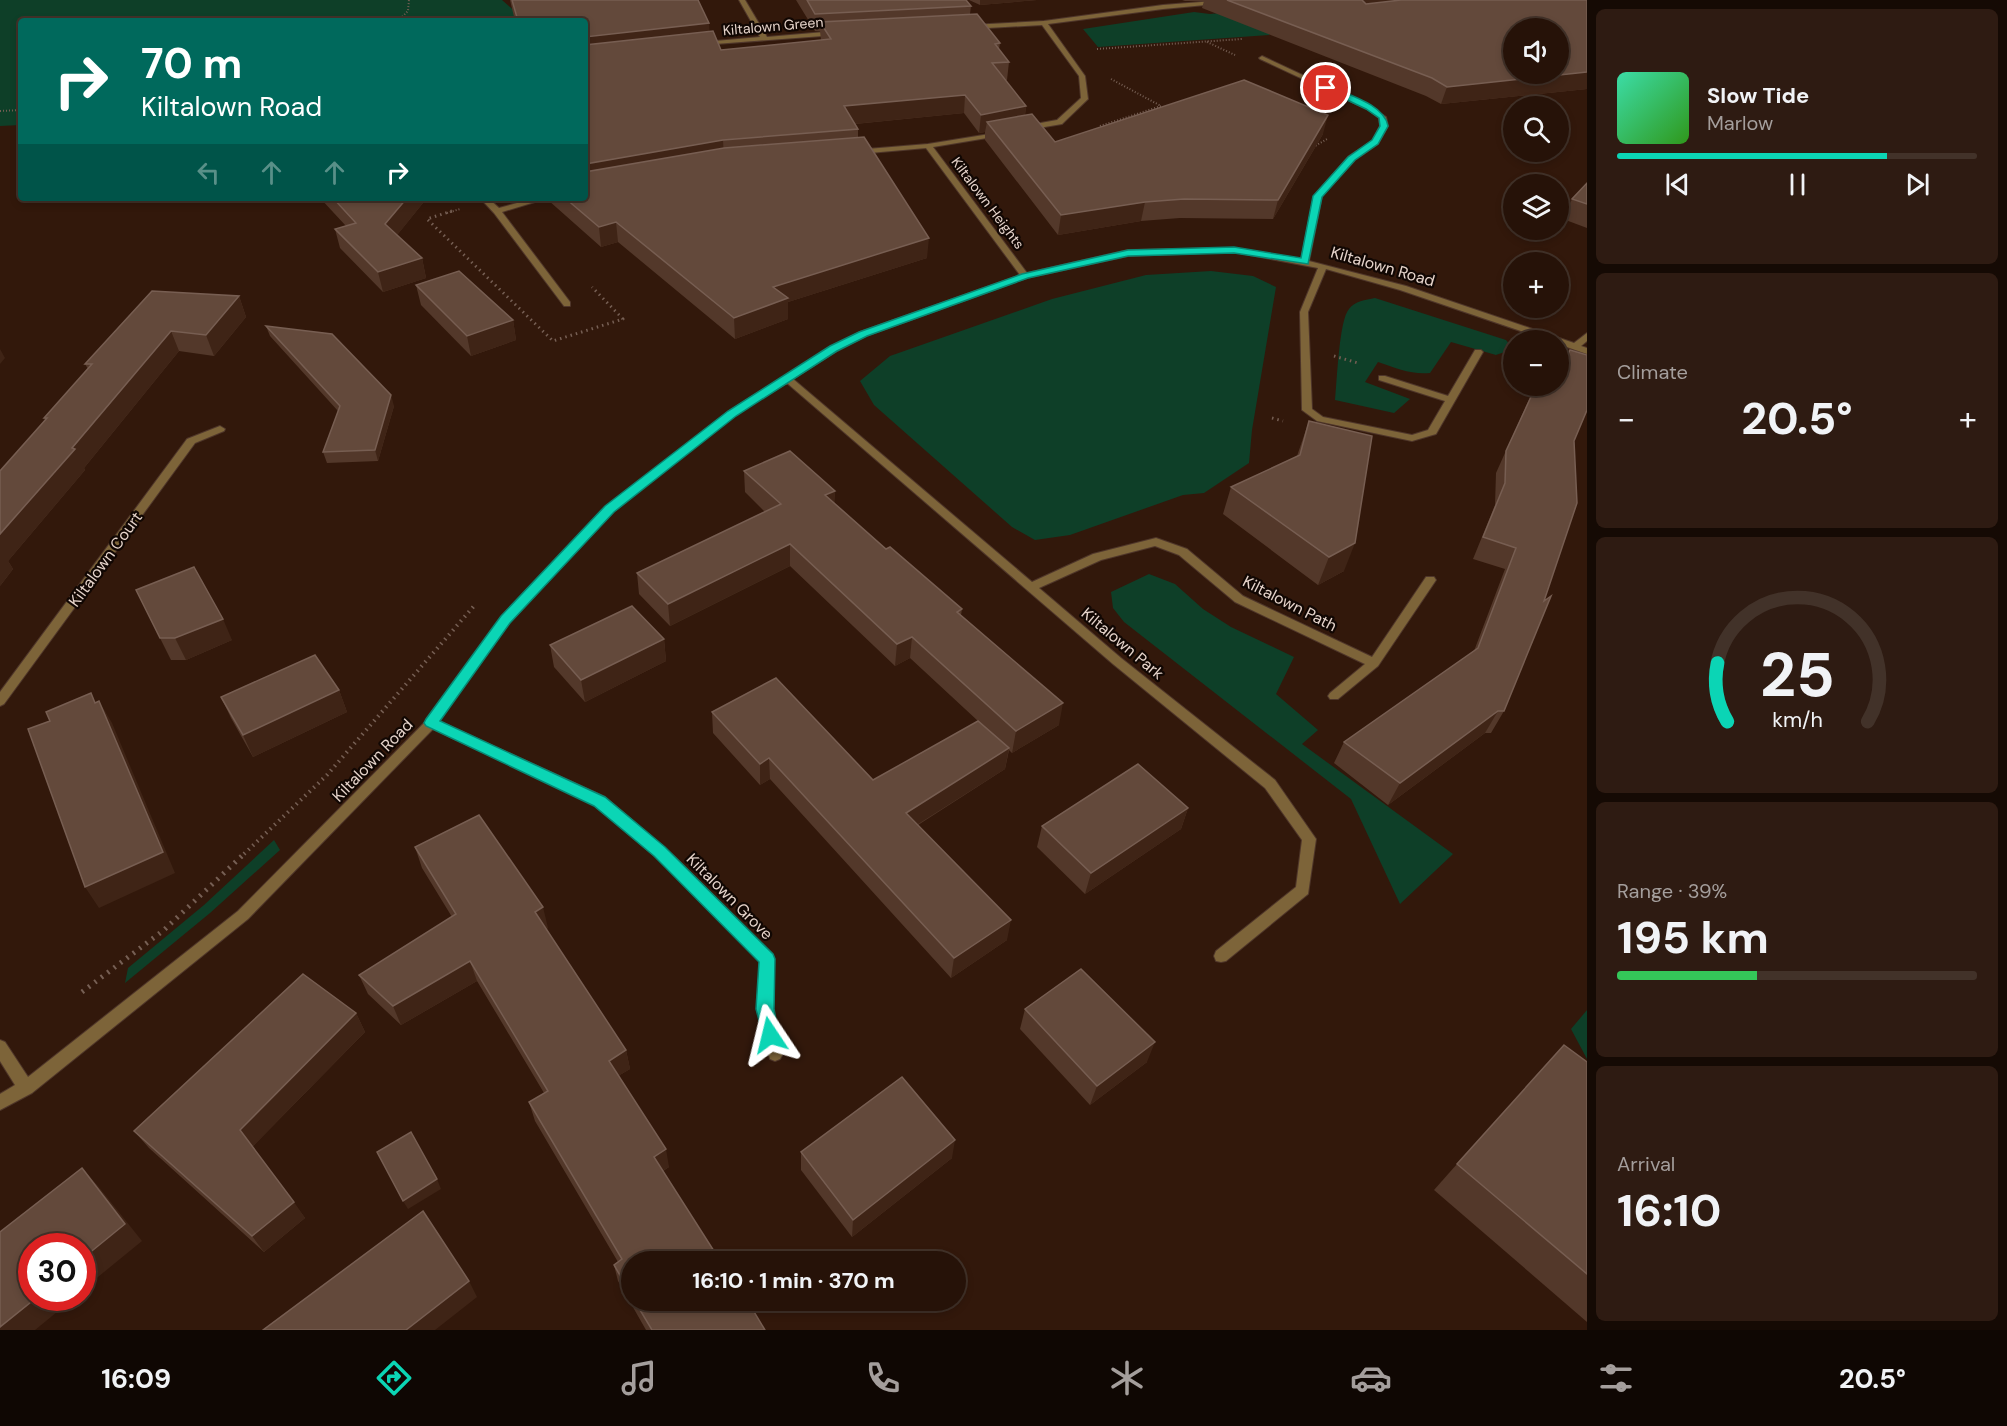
<!DOCTYPE html>
<meta charset="utf-8">
<style>
:root{--surface:#261208;--page:#2e1b12;--text:#f1f3f6;--muted:#a49e9c;--line:#423229;--accent:#0bd5b5}
body{margin:0;font-family:"DM Sans",sans-serif;background:var(--page);color:var(--text);height:100vh;display:flex;flex-direction:column;font-size:22px;white-space:nowrap}
*{box-sizing:border-box;margin:0}
p{font-size:20px;color:var(--muted)}
.icon{flex:none;width:33px;height:33px;fill:none;stroke:currentColor;stroke-width:2;stroke-linecap:round;stroke-linejoin:round}
.map{position:relative;flex:1;overflow:hidden}
.side{display:flex;flex-direction:column;gap:9px;padding:9px;background:#150a04;width:420px}
.side>*{flex:none}
.guide{position:absolute;left:18px;top:18px;width:570px;height:183px;border-radius:6px;box-shadow:0 3px 9px #0003,0 0 0 2px var(--line);background:#00695c;color:#fff;overflow:hidden}
.fabs{position:absolute;left:1503px;top:18px;display:grid;gap:12px}
.fabs a{display:grid;place-items:center;width:66px;height:66px;border-radius:50%;background:var(--surface);box-shadow:0 3px 9px #0003,0 0 0 2px var(--line);font-size:30px}
.speed{position:absolute;left:18px;top:1233px;display:flex;gap:12px;font-size:30px;font-weight:700;text-align:center}
.speed>*{display:grid;place-content:center;width:78px;height:78px;border-radius:50%;background:var(--surface);box-shadow:0 3px 9px #0003,0 0 0 2px var(--line);line-height:1}
.speed .limit{border:9px solid #d22;background:#fff;color:#111}
.pin{position:absolute;display:grid;place-items:center;width:51px;height:51px;color:#fff;margin:-26px;border:3px solid #fff;border-radius:50%;box-shadow:0 2px 6px #0007}
.me{position:absolute;width:66px;margin:-33px;rotate:350deg;stroke-linejoin:round;filter:drop-shadow(0 0 4px #0008)}
.turn{display:flex;align-items:center;gap:21px;height:126px;padding:0 24px;font-size:27px}
.turn .icon{width:78px;height:78px;stroke-width:2.5}
.turn b{display:block;font-size:42px;line-height:51px}
.lanes{display:flex;align-items:center;height:57px;padding:0 24px;background:#0003;justify-content:center;gap:30px;direction:ltr}
.lanes .off{opacity:.35}
.big{font-size:45px;font-weight:700;line-height:1.1}
.side .widget{flex:1;display:flex;flex-direction:column;justify-content:center;gap:9px;min-width:0;padding:0 21px;border-radius:9px;background:var(--page)}
.side .dial{align-items:center;gap:0}
.dial svg{height:156px;overflow:visible;fill:none;stroke:var(--line);stroke-width:7;stroke-linecap:round;text-anchor:middle}
.dial text{fill:var(--text);stroke:none}
.song{display:flex;align-items:center;gap:18px}
.cover{width:72px;height:72px;border-radius:9px;background:linear-gradient(135deg,hsl(160 70% 55%),hsl(110 70% 35%))}
.played{height:6px;border-radius:3px;background:linear-gradient(90deg,var(--accent) 75%,var(--line) 75%)}
.keys{display:flex;justify-content:space-around;direction:ltr}
.heat{display:flex;justify-content:space-between;align-items:center;font-size:33px;direction:ltr}
.charge{height:9px;border-radius:4px;background:linear-gradient(90deg,#34c759 39%,var(--line) 0)}
.trip{position:absolute;left:621px;top:1251px;width:345px;height:60px;border-radius:30px;background:var(--surface);box-shadow:0 3px 9px #0003,0 0 0 2px var(--line);font-weight:700;line-height:60px;text-align:center}
.tab-bar{display:flex;height:96px;justify-content:space-around;align-items:center;background:#0f0703;color:var(--muted)}
.tab-bar .icon{width:42px;height:42px}
.tab-bar .on{color:var(--accent)}
.tab-bar b{font-size:27px;color:var(--text)}
main{display:flex;flex:1;min-height:0}
.map>svg:first-child{display:block}
</style>
<main>
<div class="map">
<svg width="1587" height="1330" viewBox="0 0 1587 1330">
<rect width="100%" height="100%" fill="#32180b"/>
<g fill="#0e3f28">
<path d="M0,0h502l16,14v7h-497v104l-21,1z"/>
<path d="M1253,10l20,12 -4,13 -171,12 -15,-18 111,-17 16,2z"/>
<path d="M1211,271l42,5 23,11 -24,143 -3,33 -45,30 -21,2 -113,40 -35,5 -23,-13 -138,-122 -14,-24 30,-25 162,-57 94,-24z"/>
<path d="M1375,298l131,42 7,9 -17,6 -45,-13 -21,31c-18,2 -34,-5 -52,-11l-13,20 45,17 -16,14 -59,-13c2,-18 4,-80 14,-91 6,-8 16,-9 26,-11z"/>
<path d="M1149,574l26,10 28,25 28,18 63,30 -18,37 42,36 -16,14 151,110 -53,50 -49,-105 -227,-177 -11,-14 -2,-16z"/>
<path d="M274,840l6,10 -70,63 -85,70 3,-15 76,-63z"/>
<path d="M1587,1010v49l-16,-30z"/>
</g>
<g fill="none" stroke-linecap="round" stroke-linejoin="round">
<defs>
<g id="street">
<path d="M739,0h6l22,37 69,-6 3,2 -3,2 -134,10 -1,-1 3,-2 56,-5z"/>
<path d="M1214,1l2,3 -53,5 -115,15 37,52 3,23 -26,25 -35,6h-3v-4l33,-6 24,-22 -2,-22 -37,-51 -72,4 -3,-2 3,-2 74,-4 119,-16z"/>
<path d="M1262,56l109,51 15,10 2,9 -10,18 -23,16 -33,36 -13,65 97,25 168,57 13,-10v8l-6,5 6,2v6l-29,-10v-4h-11l-147,-50 -74,-21 -18,43 4,97 11,8 89,18 16,-5 17,-29 -66,-21v-4h6l63,20 27,-46h6l2,2 -47,82 -24,7 -95,-20 -15,-11 -2,-98 18,-44 -84,-16 -106,4 -101,22 -161,58 -29,15 -44,28 239,203 61,-28 63,-16 31,11 56,47 129,61 54,-80h8l2,3 -2,3 -56,83 -40,33h-8l-2,-3 2,-3 35,-29 -130,-62 -56,-47 -24,-9 -54,14 -62,28 82,70 154,122 41,59 -8,55 -82,67 -5,1 -5,-1 -2,-5 2,-5 80,-64 6,-47 -37,-52 -152,-124 -326,-281 -52,32 -121,96 -104,111 -71,99 166,76 71,61 96,96 2,5 -1,50 10,45 -3,5 -5,2 -5,-2 -13,-50 3,-48 -94,-95 -71,-61 -162,-76 -185,190 -216,174 -32,17v-16l15,-9 -15,-24v-21l5,2 23,35 210,-166 189,-191 75,-104 104,-109 123,-96 102,-64 29,-15 160,-57 -94,-127 -68,6 -4,-2 1,-2 73,-6 74,-12 1,2 -4,2 -66,11 94,126 101,-23 106,-2 67,12 13,-64 35,-40 23,-15 8,-15 -1,-8 -12,-9 -107,-50 -1,-1z"/>
<path d="M480,198h8l11,10 36,-10h13l-46,14 68,90v4h-6l-70,-93z"/>
<path d="M220,426l5,3 -1,2 -29,12 -191,261 -4,2v-14l187,-253z"/>
</g>
</defs>
<use href="#street" stroke="#4f362a" stroke-width="2"/>
<g stroke="#765f54" stroke-width="2" stroke-dasharray="1 2" stroke-linecap="butt">
<path d="M398,21l10,-10 1,-11"/>
<path d="M1207,42l28,13"/>
<path d="M1097,49l145,-10"/>
<path d="M0,111l21,-1"/>
<path d="M1100,126l61,-20 -50,-27"/>
<path d="M1313,147l14,-8"/>
<path d="M447,213l13,-4"/>
</g>
<g stroke="#765f54" stroke-width="3" stroke-dasharray="1.5 4" stroke-linecap="butt">
<path d="M452,211l-25,8 126,122 70,-22 -31,-32"/>
<path d="M1334,356l24,7"/>
<path d="M1272,418l11,3"/>
</g>
<path stroke="#765f54" stroke-width="4" stroke-dasharray="1.5 4.5" stroke-linecap="butt" d="M244,854l83,-79 147,-169"/>
<path stroke="#765f54" stroke-width="5" stroke-dasharray="2 6" stroke-linecap="butt" d="M82,992l82,-62 81,-77"/>
<use href="#street" fill="#7d6439" fill-rule="evenodd"/>
</g>
<g fill="#53382a">
<path d="M510,0h188l11,31 12,19 100,-10 -1,-9h-5l-19,-31h170l5,6 -1,8 30,29 -1,6 10,13 -2,18h-2l21,26 -1,9 30,27 268,-8 -50,85 -93,-1 -39,3 -83,14 -73,-95v-8l-6,1 -15,-20 -109,11 3,5v8l69,121 -139,44v17l-53,20 -117,-97 -17,5 -53,-47v-2h37v-177h-70z"/>
<path d="M969,0h68l-57,5z"/>
<path d="M1182,0h405v89l-146,15 -15,-8 -224,-88 2,-7h-19z"/>
<path d="M1587,183v45l-24,-9 9,-20z"/>
<path d="M320,198h107l-30,37 25,23 4,20 -43,14 -43,-44 -5,-19 11,-3z"/>
<path d="M416,285l97,35 3,20 -45,16 -50,-51z"/>
<path d="M239,296l7,21 -32,39 -35,-5 -95,117 1,2 -77,91 5,8 -13,17 45,-166 -1,-2 44,-49 -3,-5z"/>
<path d="M266,326l128,80 -16,55 -51,2 -4,-11 15,-41 -68,-75z"/>
<path d="M1570,350l4,91 -70,270 -13,22h-6l-97,72 -54,-42 10,-21 130,-91 31,-82 -32,-10 22,-54 1,-32 39,-87h23v-12z"/>
<path d="M1309,421l35,150 -26,14 -95,-71 8,-27 66,-31z"/>
<path d="M744,471l91,20 -1,12 52,46 76,60 -1,6 98,110 -47,28 -3,-3 -4,19 -87,56 89,115 -56,38 -181,-199 -10,6 -47,-52 -1,-21 161,68 105,-59 -68,-63 -15,8 -105,-100 -120,60 -31,-32 -2,-21 128,-61 -20,-20z"/>
<path d="M136,590l96,50 -46,20h-15z"/>
<path d="M664,639l2,22 -81,41 -31,-35 -4,-22z"/>
<path d="M339,690l8,22 -94,45 -22,-39 -10,-21z"/>
<path d="M1188,808l-7,21 -96,65 -48,-47 5,-21z"/>
<path d="M415,847l133,81 -2,1 80,121 4,19 -12,7 51,91 -6,4 -31,91v38h115l18,30h-119l-28,-49 -4,-16 4,-3 -83,-141 -6,-19 15,-9 -67,-112 -76,44 -33,-31 -9,-19 93,-58 -30,-49z"/>
<path d="M1025,1009l122,53 -57,43 -70,-76z"/>
<path d="M356,1013l9,19 -113,115 53,71 -41,34 -115,-104 -15,-17z"/>
<path d="M1587,1062v260l-153,-132 23,-26z"/>
<path d="M801,1152l151,6 -100,79 -51,-67z"/>
</g>
<g fill="#3f2416">
<path d="M980,0h57l-57,5z"/>
<path d="M1361,0h125l-124,12z"/>
<path d="M709,23l1,17 -125,15v-18z"/>
<path d="M1587,72v17l-146,15 6,-17z"/>
<path d="M965,95l-1,18 -120,12v-19z"/>
<path d="M1026,106l-2,19 -37,-3 -2,10 -6,1 2,-18z"/>
<path d="M1328,115l-5,19 -50,85 5,-19z"/>
<path d="M723,140l1,19 -139,24v-19z"/>
<path d="M407,198h20l-37,46 -5,-20z"/>
<path d="M1145,202l-4,19 -83,14 3,-20z"/>
<path d="M616,222l2,20 -17,5 -2,-20z"/>
<path d="M929,238l-2,20 -139,44v17l-53,20 -1,-21 39,-31z"/>
<path d="M422,258l4,20 -43,14 -5,-20z"/>
<path d="M239,296l7,21 -32,39 -8,-21z"/>
<path d="M513,320l3,20 -45,16 -4,-20z"/>
<path d="M171,331l8,20 -95,117 1,2 -77,91 5,8 -13,17v-52z"/>
<path d="M0,349l5,9 -5,6z"/>
<path d="M391,395l3,11 -16,55 -3,-11z"/>
<path d="M835,491l-1,21 -9,-17z"/>
<path d="M1355,543l-11,28 -26,14 11,-28z"/>
<path d="M790,544v22l-120,60 -2,-22z"/>
<path d="M223,619l9,21 -46,20 -11,-22z"/>
<path d="M912,637l-2,21 -15,8 2,-22z"/>
<path d="M664,639l2,22 -81,41 -4,-22z"/>
<path d="M339,690l8,22 -94,45 -10,-22z"/>
<path d="M99,701l13,22 63,150 -76,35 -14,-21z"/>
<path d="M1063,703l-4,22 -47,28 4,-22z"/>
<path d="M1498,711l-13,22 -97,72 12,-22z"/>
<path d="M1009,748l-4,21 -101,64 2,-20z"/>
<path d="M769,758l1,21 -10,6v-21z"/>
<path d="M1188,808l-7,21 -96,65 6,-21z"/>
<path d="M543,907l5,21 -8,4 -5,-20z"/>
<path d="M1011,920l-4,20 -56,38 3,-20z"/>
<path d="M470,961l7,20 -76,44 -8,-19z"/>
<path d="M356,1013l9,19 -113,115 -12,-17z"/>
<path d="M1155,1042l-8,20 -57,43 7,-19z"/>
<path d="M626,1050l4,19 -17,10 -4,-18z"/>
<path d="M955,1140l-3,18 -100,79 1,-17z"/>
<path d="M666,1149l3,18 -12,7 -3,-17z"/>
<path d="M82,1168l16,18 44,55 -60,49z"/>
<path d="M437,1179l4,10 -33,20 -5,-8z"/>
<path d="M294,1202l11,16 -41,34 -12,-16z"/>
<path d="M469,1281l8,16 -42,33h-29z"/>
<path d="M36,1298h38l-39,32h-35v-3z"/>
</g>
<g fill="#63493b" stroke="#775e52" stroke-width="1.5" fill-rule="evenodd">
<path d="M512,0h186l11,23 -124,14v-16h-67z"/>
<path d="M807,0h159l5,6 -156,8z"/>
<path d="M1227,0h135l4,4 35,-4h186v72l-140,15 -15,-9zM1514,28h44v46h-44z"/>
<path d="M977,14l23,29 -5,1 14,18 -17,1 34,43 -45,9 -16,-20 -121,11 14,23 -135,11 -138,24v-119l128,-14 8,19 110,-11 -11,-17z"/>
<path d="M1244,80l84,35 -50,85 -94,-1 -39,3 -84,13 -74,-93 45,-8 23,28z"/>
<path d="M864,137l65,101 -156,49 15,11 -54,20 -118,-96 -17,5 -34,-29h20v-26l139,-24z"/>
<path d="M1587,183v21l-15,-5z"/>
<path d="M333,198h74l-22,26 37,34 -44,14 -43,-43 21,-6z"/>
<path d="M459,271l54,49 -46,16 -51,-51z"/>
<path d="M152,291l87,5 -33,39 -35,-4 -99,117 3,1 -75,85v-63l47,-53h-3l48,-54h-7z"/>
<path d="M266,326l66,8 59,61 -16,55 -52,2 17,-46z"/>
<path d="M1570,350l17,5v55l-13,31 3,62 -33,98 7,-5 -47,115h-6l-98,72 -56,-41 134,-94 38,-100 -33,-11 22,-54 1,-32 30,-65h22v-11z"/>
<path d="M1309,421l63,15 -17,107 -26,14 -98,-70 69,-32z"/>
<path d="M790,451l45,40 -10,4 61,54 4,-2 72,62 -5,3 106,91 -47,28 -104,-94 -15,7 -107,-100 -122,60 -31,-31 144,-69 -37,-33z"/>
<path d="M194,567l29,52 -48,19h-15l-24,-48z"/>
<path d="M632,606l32,33 -83,41 -31,-35z"/>
<path d="M315,655l24,35 -96,45 -22,-38z"/>
<path d="M776,678l97,102 105,-59 31,27 -103,65 105,107 -57,38 -185,-200 -9,6 -48,-52z"/>
<path d="M91,693l4,10 4,-2 64,151 -78,35 -57,-158 22,-8 -4,-9z"/>
<path d="M1138,764l50,44 -97,65 -49,-47z"/>
<path d="M479,815l64,92 -8,5 91,138 -17,11 57,88 -12,8 67,105h-89v34l-18,-31 8,-6 -93,-157 19,-11 -78,-130 -77,45 -34,-31 97,-61 -41,-67z"/>
<path d="M1081,969l74,73 -58,44 -72,-77z"/>
<path d="M303,974l53,39 -116,117 54,72 -42,34 -118,-105z"/>
<path d="M1564,1045l23,17v212l-130,-110z"/>
<path d="M902,1077l53,63 -102,80 -52,-68z"/>
<path d="M411,1132l26,47 -34,22 -26,-49z"/>
<path d="M82,1168l43,56 -43,35v-13h-50v52h4l-36,29v-95z"/>
<path d="M423,1211l46,70 -63,49h-143z"/>
<path d="M634,1300h113l18,30h-113z"/>
</g>
<path fill="#0bd5b5" stroke="#078a76" stroke-width="1.5" d="M1324,86h5c19,9 55,18 59,40l-10,18 -23,16 -33,37 -14,67 -74,-11 -106,3 -100,22 -161,58 -30,15 -101,65 -122,96 -104,111 -70,98 165,76 60,50 108,107 2,5 -1,50 5,26 -2,5 -7,3 -6,-3 -8,-31 3,-47 -105,-106 -60,-50 -168,-80 -2,-3 2,-4 75,-103 104,-110 123,-95 102,-65 29,-14 163,-58 106,-24 106,-3 67,11 12,-62 35,-39 24,-17 8,-14 -1,-8 -13,-9 -42,-20z"/>
<g text-anchor="middle" stroke-width="4.5" stroke-linejoin="round" paint-order="stroke">
<g font-size="14" fill="#e6d4cb" stroke="#110703">
<text transform="translate(773 26) rotate(-5)" y="5">Kiltalown Green</text>
<text transform="translate(988 203) rotate(53)" y="5">Kiltalown Heights</text>
</g>
<g font-size="16" fill="#e6d4cb" stroke="#110703">
<text transform="translate(1383 266) rotate(16)" y="6">Kiltalown Road</text>
<text transform="translate(105 559) rotate(-54)" y="6">Kiltalown Court</text>
<text transform="translate(1290 603) rotate(27)" y="6">Kiltalown Path</text>
<text transform="translate(1123 643) rotate(40)" y="6">Kiltalown Park</text>
<text transform="translate(372 760) rotate(-46)" y="6">Kiltalown Road</text>
<text transform="translate(730 896) rotate(45)" y="6">Kiltalown Grove</text>
</g>
</g>
</svg>
<div class="fabs">
<a><svg class="icon" aria-label="sound" viewBox="0 0 24 24"><path d="M4 9h4l5-4v14l-5-4H4zM17 9q2 3 0 6"/></svg></a>
<a><svg class="icon" aria-label="search" viewBox="0 0 24 24"><circle cx="10" cy="10" r="6"/><path d="M15 15l6 6"/></svg></a>
<a><svg class="icon" aria-label="layers" viewBox="0 0 24 24"><path d="M12 4l9 5-9 5-9-5zM3 14l9 5 9-5"/></svg></a>
<a>+</a>
<a>−</a>
</div>
<div class="speed"><div class="limit">30</div></div>
<div class="pin" style="left:1326px;top:88px;background:#d93025"><svg class="icon" aria-label="arrive" viewBox="0 0 24 24"><path d="M6 21V4h12l-3 4 3 4H6"/></svg></div>
<svg class="me" style="left:770px;top:1035px" viewBox="-20 -20 40 40"><path d="M0-17L14 15 0 8-14 15z" fill="#0bd5b5" stroke="#fff" stroke-width="4"/></svg>
<div class="trip">16:10 · 1 min · 370 m</div>
<div class="guide">
<div class="turn"><svg class="icon" aria-label="right" viewBox="0 0 24 24"><path d="M7 20v-9h11M14 6l5 5-5 5"/></svg><div><b>70 m</b>Kiltalown Road</div></div>
<div class="lanes"><svg class="icon off" aria-label="left" viewBox="0 0 24 24"><path d="M17 20v-9H6M10 6l-5 5 5 5"/></svg><svg class="icon off" aria-label="ahead" viewBox="0 0 24 24"><path d="M12 20V5M6 11l6-6 6 6"/></svg><svg class="icon off" aria-label="ahead" viewBox="0 0 24 24"><path d="M12 20V5M6 11l6-6 6 6"/></svg><svg class="icon" aria-label="right" viewBox="0 0 24 24"><path d="M7 20v-9h11M14 6l5 5-5 5"/></svg></div>
</div>
</div>
<section class="side">
<div class="widget">
<div class="song"><i class="cover"></i><div><b>Slow Tide</b><p>Marlow</p></div></div>
<div class="played"></div>
<div class="keys"><svg class="icon" aria-label="previous" viewBox="0 0 24 24"><path d="M18 5L8 12l10 7zM5 5v14"/></svg><svg class="icon" aria-label="pause" viewBox="0 0 24 24"><path d="M8 5v14M16 5v14"/></svg><svg class="icon" aria-label="next" viewBox="0 0 24 24"><path d="M6 5l10 7-10 7zM19 5v14"/></svg></div>
</div>
<div class="widget"><p>Climate</p>
<div class="heat"><a>−</a><b class="big">20.5°</b><a>+</a></div>
</div>
<div class="widget dial"><svg viewBox="0 0 100 80">
<path d="M14 69A42 42 0 1 1 86 69"/>
<path d="M14 69A42 42 0 0 1 9 39" stroke="#0bd5b5"/>
<text x="50" y="56" font-size="32" font-weight="700">25</text>
<text x="50" y="72" font-size="11">km/h</text>
</svg></div>
<div class="widget"><p>Range · 39%</p><b class="big">195 km</b><div class="charge"></div></div>
<div class="widget"><p>Arrival</p><b class="big">16:10</b></div>
</section>
</main>
<nav class="tab-bar">
<b>16:09</b>
<svg class="icon on" aria-label="directions" viewBox="0 0 24 24"><path d="M12 3l9 9-9 9-9-9zM9 14v-3h6M13 9l2 2-2 2"/></svg>
<svg class="icon" aria-label="music" viewBox="0 0 24 24"><path d="M9 18V5l10-2v13"/><circle cx="6" cy="18" r="3"/><circle cx="16" cy="16" r="3"/></svg>
<svg class="icon" aria-label="phone" viewBox="0 0 24 24"><path d="M5 4h4l2 5-3 2q2 4 5 5l2-3 5 2v4C11 20 4 13 5 4z"/></svg>
<svg class="icon" aria-label="climate" viewBox="0 0 24 24"><path d="M12 3v18M4 7l16 10M4 17L20 7"/></svg>
<svg class="icon" aria-label="car" viewBox="0 0 24 24"><path d="M5 17H2v-5l4-1 3-4h7l3 4 3 1v5h-3M9 17h6M6 11h13"/><circle cx="7" cy="17" r="2"/><circle cx="17" cy="17" r="2"/></svg>
<svg class="icon" aria-label="filters" viewBox="0 0 24 24"><path d="M4 7h16M4 17h16"/><circle cx="9" cy="7" r="2"/><circle cx="15" cy="17" r="2"/></svg>
<b>20.5°</b>
</nav>
